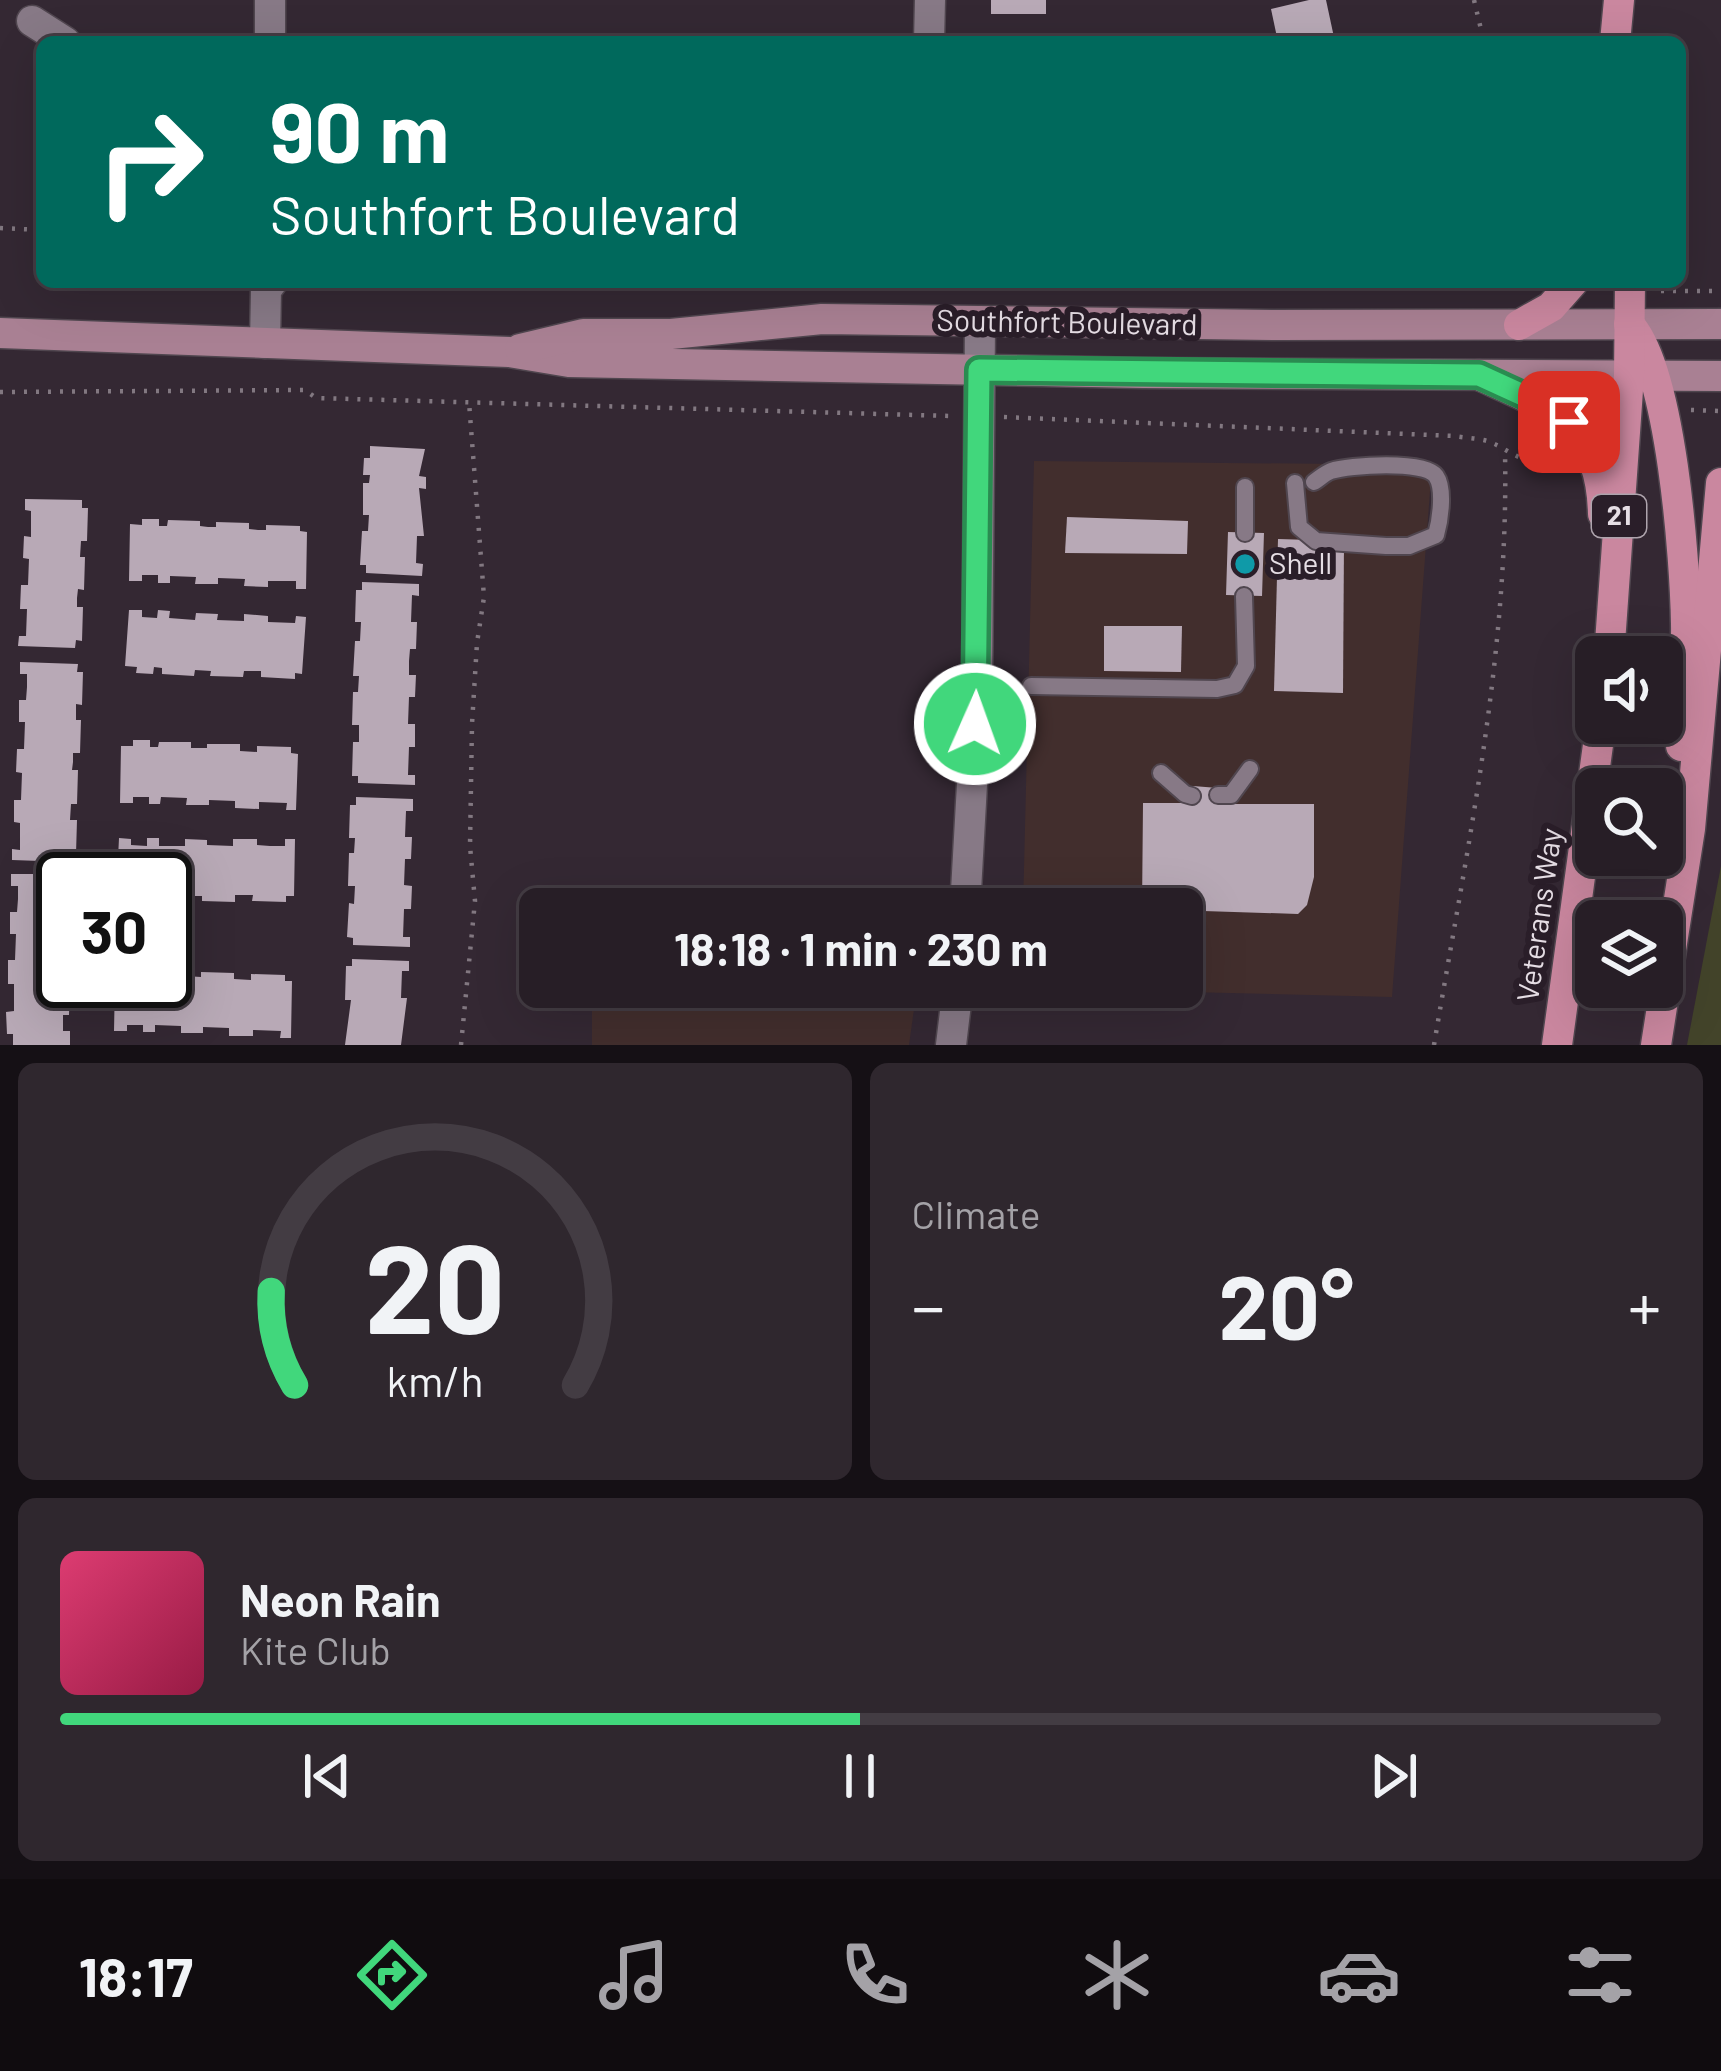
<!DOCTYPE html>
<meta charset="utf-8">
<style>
:root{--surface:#271e26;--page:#2f272e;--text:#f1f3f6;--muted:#a4a2a7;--line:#433c43;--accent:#41d77c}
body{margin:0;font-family:Barlow,sans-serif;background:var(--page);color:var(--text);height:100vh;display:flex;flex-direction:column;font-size:45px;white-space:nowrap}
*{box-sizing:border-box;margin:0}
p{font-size:39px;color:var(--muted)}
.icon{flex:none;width:66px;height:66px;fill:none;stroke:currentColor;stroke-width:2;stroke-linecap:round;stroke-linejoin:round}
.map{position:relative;height:1045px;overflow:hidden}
.panel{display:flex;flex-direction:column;gap:18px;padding:18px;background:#151015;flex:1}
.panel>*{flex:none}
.top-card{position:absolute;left:36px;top:36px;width:1650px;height:252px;border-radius:18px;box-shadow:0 12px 48px #0002,0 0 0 3px var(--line);background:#00695c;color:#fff;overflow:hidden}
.tools{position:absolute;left:1575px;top:636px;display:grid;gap:24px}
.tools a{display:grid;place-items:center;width:108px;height:108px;border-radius:18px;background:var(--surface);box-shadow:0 12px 48px #0002,0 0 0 3px var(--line);font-size:60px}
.speed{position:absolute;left:36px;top:852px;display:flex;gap:24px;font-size:60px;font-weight:700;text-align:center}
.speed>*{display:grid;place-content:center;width:156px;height:156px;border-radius:50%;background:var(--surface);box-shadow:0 12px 48px #0002,0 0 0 3px var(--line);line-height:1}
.speed .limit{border:6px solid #111;border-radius:18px;background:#fff;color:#111}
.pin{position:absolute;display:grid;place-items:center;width:102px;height:102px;color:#fff;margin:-51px;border-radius:24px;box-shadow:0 6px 18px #0006}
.me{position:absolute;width:132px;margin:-66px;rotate:2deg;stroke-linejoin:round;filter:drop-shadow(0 0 9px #0008)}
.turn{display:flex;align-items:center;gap:42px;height:252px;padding:0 36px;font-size:54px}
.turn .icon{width:156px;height:156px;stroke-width:2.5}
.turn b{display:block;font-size:84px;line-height:102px}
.big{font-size:90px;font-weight:700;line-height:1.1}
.panel .widget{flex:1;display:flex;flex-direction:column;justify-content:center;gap:18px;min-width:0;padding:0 42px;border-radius:18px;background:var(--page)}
.panel .dial{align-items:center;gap:0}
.dial svg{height:312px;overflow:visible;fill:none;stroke:var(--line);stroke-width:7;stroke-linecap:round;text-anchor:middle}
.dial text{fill:var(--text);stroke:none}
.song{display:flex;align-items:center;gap:36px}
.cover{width:144px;height:144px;border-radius:18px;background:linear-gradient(135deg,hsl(340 70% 55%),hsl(340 70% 35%))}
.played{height:12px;border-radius:6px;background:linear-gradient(90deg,var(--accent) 50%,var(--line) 50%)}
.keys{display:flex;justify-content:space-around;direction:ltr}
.heat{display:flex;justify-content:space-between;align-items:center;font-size:66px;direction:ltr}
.panel .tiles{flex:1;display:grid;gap:18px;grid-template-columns:1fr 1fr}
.widget:last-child{grid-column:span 2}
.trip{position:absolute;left:519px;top:888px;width:684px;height:120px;border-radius:18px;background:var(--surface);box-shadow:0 12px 48px #0002,0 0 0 3px var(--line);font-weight:700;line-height:120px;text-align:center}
.dock{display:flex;height:192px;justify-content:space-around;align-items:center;background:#100c0f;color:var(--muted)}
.dock .icon{width:84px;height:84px}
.dock .current{color:var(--accent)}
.dock b{font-size:54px;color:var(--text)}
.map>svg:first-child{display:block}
</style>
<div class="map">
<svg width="1721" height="1045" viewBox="0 0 1721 1045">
<rect width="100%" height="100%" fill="#342833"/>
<g fill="#422e2d">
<path d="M1034,461l398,4 -40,532 -371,-9 161,-1v-78h-159z"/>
<path d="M592,987h325l-8,58h-317z"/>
</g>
<path fill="#43442a" d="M1721,866v179h-34z"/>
<g fill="#b8a9b6">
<rect x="991" y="0" width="55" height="14"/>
<path d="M1309,0h17l9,42h-57l-7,-33z"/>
<path d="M370,446l55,3 -6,27 7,1v12l-7,-1 5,48h-7l-1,27 7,1 -1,12 -56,-3v-8h-6l2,-34h6l1,-16h-6v-32h6l1,-8h-7l1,-17h6z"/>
<path d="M25,499l57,1v8h6l-1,33h-6l-1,16h5l-1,33 -6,-1 -1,9v9h6l-1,34 -6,-1 -1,8 -57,-2 1,-10h7l1,-27h-7l1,-24h7l1,-26 -6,-1 1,-22 7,1v-26l-6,-1z"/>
<path d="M1067,517l121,4 -1,33 -122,-1z"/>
<path d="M142,519h17v7h8l1,-6 32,1v5l8,1h8v-5l33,1v6l9,1h8v-5l34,1v5l7,1 -1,57h-10v-8h-28v6l-24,-1 1,-7 -27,-1v6h-23l1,-7 -26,-1v7h-12v-8h-16v6h-13l1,-57 12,1z"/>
<path d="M1228,532l36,1 -2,63 -36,-1z"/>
<path d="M1278,539l66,2 -1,152 -69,-2z"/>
<path d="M362,582l57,2v12l-7,-1 -1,27h6l-1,27h-6l-1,12v14h7l-1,22h-6l-1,27h7v23h-6l-1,28h7v10l-57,-2v-7h-6l1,-34h6v-17h-7l1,-33h5l1,-16h-6l2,-35h5l1,-19h-6l1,-32h6z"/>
<path d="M129,610h13v7l15,1 1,-8 12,1 -1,7 26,2 1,-7 22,1 -1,6 27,1v-7l24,2v6l27,1 1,-7 10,1 -4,57 -7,-1v6l-34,-2v-6h-17l-1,6 -33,-1 1,-5 -16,-1 -1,6 -32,-2v-6l-8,-1 -1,7 -17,-1 1,-6 -12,-1z"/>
<path d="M1104,626h78l-1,46 -77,-1z"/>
<path d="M20,662l58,2 -1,8h6l-1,33 -6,-1v16h5l-1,33h-7v9l-1,8h6l-1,34h-6l-1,16h7l-1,34h-7v8l-57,-2v-11l8,1v-27l-6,-1v-22h7l1,-27 -6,-1 1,-23h7l1,-27h-6v-22h7l1,-13v-13h-7z"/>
<path d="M133,740h17v7h8l1,-5h32v6h16v-4h33v7l17,1v-6l34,1v6l7,1 -2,56h-10l1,-7 -28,-1v7l-24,-1v-7l-26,-1v5h-23l1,-7 -26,-1 -1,7h-11v-7h-16v6h-13l1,-57h12z"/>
<path d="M1193,786l25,2v16h96v73l-7,28 -9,9 -156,-5 1,-106h49z"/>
<path d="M356,797l57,2v12h-7l-1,26h7l-1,22h-6l-1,26 8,1 -1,23h-7l-1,28h7v10l-57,-2v-7l-6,-1 2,-34 5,1 1,-18h-7l1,-33h5l1,-15h-6l1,-33h6z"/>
<path d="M119,838l12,1v6l16,1v-8h12v8h26v-7l22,1v5l26,1v-7h24v6l13,1h15v-7h10l-1,57h-8v6l-34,-1 1,-6h-18v7l-33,-1v-5h-16v6h-21v-23h-48z"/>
<path d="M11,874h57v5h-5v102h7l-1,34h-6v16h7v14h-57v-11h-6l-1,-22 8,-1v-27h-6v-24h7l1,-26h-6v-22h7l1,-13v-13h-7z"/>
<path d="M352,959l57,2v10h-7l-1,27h6l-6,47h-56l6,-45h-6l1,-34h6z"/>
<path d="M165,970h20v6l16,1v-5l33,1v6l17,1v-6l34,1v6h7l-1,57h-11l1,-7 -28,-1v6h-24v-8l-26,-1v6h-22v-7l-26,-1v7h-12v-7h-16v6h-13l1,-50h50z"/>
</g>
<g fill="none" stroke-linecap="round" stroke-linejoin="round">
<defs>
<g id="lane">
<path d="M1295,483l4,44 17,14 70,5h23l27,-11c4,-14 9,-46 0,-59 -11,-16 -87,-11 -105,-5 -6,2 -12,8 -17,11"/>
<path d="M1245,487v46"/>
<path d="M1031,686l186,3 18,-4 11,-19 -2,-70"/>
<path d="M1161,773l24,21 7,2"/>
<path d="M1218,795h13l19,-26"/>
</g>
<g id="street">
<path d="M32,21l33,21"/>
<path d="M270,42v-42"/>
<path d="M929,42l1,-42"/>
<path d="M265,343l1,-53 6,-8"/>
<path d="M965,909l12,-214 3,-372"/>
<path d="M951,1045l7,-58"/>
</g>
<g id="secondary">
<path d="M0,333l509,19 60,10 574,11 578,3"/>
<path d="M520,349l63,-15h88l151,-15 450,6 449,-1"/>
</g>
<g id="primary">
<path d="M1615,42l4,-42"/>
<path d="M1629,324c42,44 56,236 57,300 1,41 -6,81 -5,122"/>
<path d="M1519,325l32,-18 22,-25"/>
<path d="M1479,375c72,33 122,49 124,139"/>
<path d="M1609,657l20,-281 1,-94"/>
<path d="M1557,1045l44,-322"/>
<path d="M1656,1045l34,-216 31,-346"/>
</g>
</defs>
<use href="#lane" stroke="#50464f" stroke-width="20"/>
<use href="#street" stroke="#50464f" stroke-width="33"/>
<use href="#secondary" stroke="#50464f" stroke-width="33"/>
<use href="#primary" stroke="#50464f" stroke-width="33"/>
<g stroke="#827881" stroke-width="4.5" stroke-dasharray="3 9" stroke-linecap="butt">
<path d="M1474,0l10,42"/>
<path d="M0,228l42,2"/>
<path d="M221,282v7"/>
<path d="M1074,283v-1"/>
<path d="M1661,291h60"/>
<path d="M0,392l305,-2 11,8 635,18"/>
<path d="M1691,410l30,1"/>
<path d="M1004,417l451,19c9,2 22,2 32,5 27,9 37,32 66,6"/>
<path d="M461,1045l14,-144 -5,-55 2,-122 5,-81 7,-46 -15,-195"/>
<path d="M1434,1045c33,-197 75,-392 71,-592"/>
</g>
<use href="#lane" stroke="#877986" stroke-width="16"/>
<use href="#street" stroke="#877986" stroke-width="30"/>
<use href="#secondary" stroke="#a98093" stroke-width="30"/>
<use href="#primary" stroke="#ca879f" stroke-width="30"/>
</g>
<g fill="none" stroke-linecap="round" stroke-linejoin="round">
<defs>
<path id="route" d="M975,724l4,-354 500,5 68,31 22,16"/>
</defs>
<use href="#route" stroke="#2a8c51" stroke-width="30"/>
<use href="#route" stroke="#41d77c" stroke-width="21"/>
</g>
<circle fill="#0f9aa8" stroke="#2a1e29" stroke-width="4.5" cx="1245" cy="564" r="12"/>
<g text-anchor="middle" stroke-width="12" stroke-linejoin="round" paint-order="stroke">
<rect fill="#2a1e29" stroke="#aea4ad" stroke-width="3" x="1592" y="495" width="54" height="42" rx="9"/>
<g font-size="27" font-weight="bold" fill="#e6dee5">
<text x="1619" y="525">21</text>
</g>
<g font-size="30" fill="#e6dee5" stroke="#2a1e29">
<text transform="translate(1067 323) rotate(1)" y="10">Southfort Boulevard</text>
<text transform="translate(1540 915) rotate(-82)" y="10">Veterans Way</text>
</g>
<g font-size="30" fill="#e6dee5" stroke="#2a1e29" text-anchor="start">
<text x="1269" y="574">Shell</text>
</g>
</g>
</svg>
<div class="tools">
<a><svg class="icon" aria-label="sound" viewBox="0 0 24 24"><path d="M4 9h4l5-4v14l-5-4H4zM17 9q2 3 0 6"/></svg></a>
<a><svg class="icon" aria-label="search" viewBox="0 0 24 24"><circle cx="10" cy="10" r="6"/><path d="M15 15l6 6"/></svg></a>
<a><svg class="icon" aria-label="layers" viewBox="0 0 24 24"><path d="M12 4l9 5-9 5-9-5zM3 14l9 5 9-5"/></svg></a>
</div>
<div class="speed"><div class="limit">30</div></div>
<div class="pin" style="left:1569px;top:422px;background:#d93025"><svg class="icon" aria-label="arrive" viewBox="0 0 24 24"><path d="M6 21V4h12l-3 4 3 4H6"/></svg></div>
<svg class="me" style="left:975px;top:724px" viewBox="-20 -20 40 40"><circle r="17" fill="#41d77c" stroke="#fff" stroke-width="3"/><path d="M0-11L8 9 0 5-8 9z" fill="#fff"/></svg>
<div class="trip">18:18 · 1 min · 230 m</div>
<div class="top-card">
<div class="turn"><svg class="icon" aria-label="right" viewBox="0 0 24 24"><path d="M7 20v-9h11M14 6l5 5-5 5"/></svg><div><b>90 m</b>Southfort Boulevard</div></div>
</div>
</div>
<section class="panel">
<div class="tiles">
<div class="widget dial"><svg viewBox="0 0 100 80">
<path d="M14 69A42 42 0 1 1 86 69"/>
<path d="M14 69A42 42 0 0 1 8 45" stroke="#41d77c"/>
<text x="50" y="56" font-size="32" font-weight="700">20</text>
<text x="50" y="72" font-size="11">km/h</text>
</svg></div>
<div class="widget"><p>Climate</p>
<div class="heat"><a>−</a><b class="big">20°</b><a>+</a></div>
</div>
<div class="widget">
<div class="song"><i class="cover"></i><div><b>Neon Rain</b><p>Kite Club</p></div></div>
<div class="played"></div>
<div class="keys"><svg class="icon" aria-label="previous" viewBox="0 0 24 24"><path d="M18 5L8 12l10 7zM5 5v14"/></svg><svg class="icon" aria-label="pause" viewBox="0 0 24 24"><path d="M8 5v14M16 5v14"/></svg><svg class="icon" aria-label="next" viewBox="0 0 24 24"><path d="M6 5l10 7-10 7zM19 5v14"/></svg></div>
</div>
</div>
</section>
<nav class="dock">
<b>18:17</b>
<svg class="icon current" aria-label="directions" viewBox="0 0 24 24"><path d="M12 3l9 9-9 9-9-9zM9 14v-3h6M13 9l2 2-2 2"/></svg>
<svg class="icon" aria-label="music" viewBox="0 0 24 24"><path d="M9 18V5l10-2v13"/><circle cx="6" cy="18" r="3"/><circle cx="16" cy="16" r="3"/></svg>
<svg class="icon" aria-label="phone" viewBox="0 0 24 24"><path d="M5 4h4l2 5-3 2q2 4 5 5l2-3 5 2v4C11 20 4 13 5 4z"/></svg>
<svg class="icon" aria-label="climate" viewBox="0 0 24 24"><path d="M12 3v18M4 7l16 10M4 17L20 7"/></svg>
<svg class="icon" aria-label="car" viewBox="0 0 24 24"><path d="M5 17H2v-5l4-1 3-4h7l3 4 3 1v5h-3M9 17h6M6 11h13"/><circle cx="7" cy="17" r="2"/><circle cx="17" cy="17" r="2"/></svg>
<svg class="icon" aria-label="filters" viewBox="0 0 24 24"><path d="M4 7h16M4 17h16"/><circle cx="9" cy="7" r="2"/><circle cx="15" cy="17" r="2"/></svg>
</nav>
